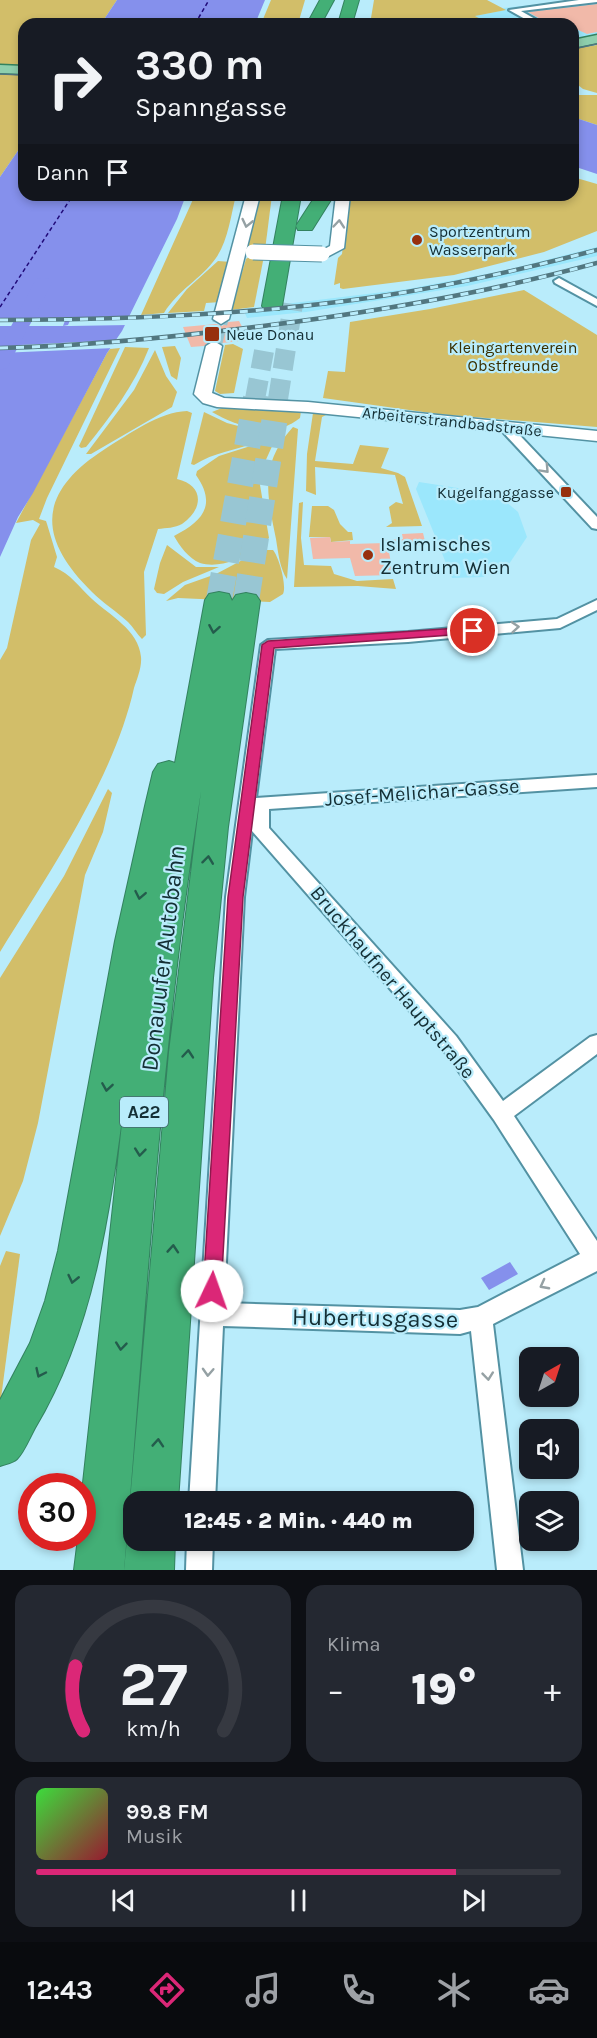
<!DOCTYPE html>
<html lang="de">
<meta charset="utf-8">
<style>
:root{--surface:#171b24;--page:#242831;--text:#f1f3f6;--muted:#9ea1a6;--line:#363941;--accent:#db2777}
body{margin:0;font-family:Karla,sans-serif;background:var(--page);color:var(--text);height:100vh;display:flex;flex-direction:column;font-size:22px;white-space:nowrap}
*{box-sizing:border-box;margin:0}
p{font-size:20px;color:var(--muted)}
.icon{flex:none;width:33px;height:33px;fill:none;stroke:currentColor;stroke-width:2;stroke-linecap:round;stroke-linejoin:round}
.map{position:relative;height:1570px;overflow:hidden}
.panel{display:flex;flex-direction:column;gap:15px;padding:15px;background:#0d0f14;flex:1}
.panel>*{flex:none}
.hud{position:absolute;left:18px;top:18px;width:561px;height:183px;border-radius:18px;box-shadow:0 3px 9px #0003;background:#171b24;color:var(--text);overflow:hidden}
.needle{width:39px;rotate:39deg}
.tools{position:absolute;left:519px;top:1347px;display:grid;gap:12px}
.tools a{display:grid;place-items:center;width:60px;height:60px;border-radius:12px;background:var(--surface);box-shadow:0 3px 9px #0003;font-size:30px}
.speed{position:absolute;left:18px;top:1473px;display:flex;gap:12px;font-size:30px;font-weight:700;text-align:center}
.speed>*{display:grid;place-content:center;width:78px;height:78px;border-radius:50%;background:var(--surface);box-shadow:0 3px 9px #0003;line-height:1}
.speed .limit{border:9px solid #d22;background:#fff;color:#111}
.pin{position:absolute;display:grid;place-items:center;width:51px;height:51px;color:#fff;margin:-26px;border:3px solid #fff;border-radius:50%;box-shadow:0 2px 6px #0007}
.me{position:absolute;width:66px;margin:-33px;rotate:3deg;stroke-linejoin:round;filter:drop-shadow(0 0 4px #0008)}
.turn{display:flex;align-items:center;gap:21px;height:126px;padding:0 18px;font-size:27px}
.turn .icon{width:78px;height:78px;stroke-width:2.5}
.turn b{display:block;font-size:42px;line-height:51px}
.then{display:flex;align-items:center;height:57px;padding:0 18px;background:#0003;gap:12px;font-size:22px}
.big{font-size:45px;font-weight:800;line-height:1.1}
.panel .widget{flex:1;display:flex;flex-direction:column;justify-content:center;gap:9px;min-width:0;padding:0 21px;border-radius:18px;background:var(--page)}
.panel .dial{align-items:center;gap:0}
.dial svg{height:156px;overflow:visible;fill:none;stroke:var(--line);stroke-width:7;stroke-linecap:round;text-anchor:middle}
.dial text{fill:var(--text);stroke:none}
.song{display:flex;align-items:center;gap:18px}
.cover{width:72px;height:72px;border-radius:9px;background:linear-gradient(135deg,hsl(120 70% 55%),hsl(350 70% 35%))}
.played{height:6px;border-radius:3px;background:linear-gradient(90deg,var(--accent) 80%,var(--line) 80%)}
.keys{display:flex;justify-content:space-around;direction:ltr}
.heat{display:flex;justify-content:space-between;align-items:center;font-size:33px;direction:ltr}
.panel .tiles{flex:1;display:grid;gap:15px;grid-template-columns:1fr 1fr}
.widget:last-child{grid-column:span 2}
.trip{position:absolute;left:123px;top:1491px;width:351px;height:60px;border-radius:18px;background:var(--surface);box-shadow:0 3px 9px #0003;font-weight:800;line-height:60px;text-align:center}
.menu{display:flex;height:96px;justify-content:space-around;align-items:center;background:#090b0e;color:var(--muted)}
.menu .icon{width:42px;height:42px}
.menu .current{color:var(--accent)}
.menu b{font-size:27px;color:var(--text)}
.map>svg:first-child{display:block}
</style>
<div class="map">
<svg width="597" height="1570" viewBox="0 0 597 1570">
<rect width="100%" height="100%" fill="#b9ecfb"/>
<g fill="#9be7fc">
<path d="M576,0h21v45l-24,4v-25h-83l-16,-8 31,-6 -2,-2z"/>
<path d="M597,247v9l-130,30 -161,26 -59,6 -4,-9 165,-20 99,-19z"/>
<path d="M419,482l78,12 21,18 9,25 -18,27 -26,13 -31,1 -36,-89z"/>
</g>
<g fill="#d2be69">
<path d="M0,0h117l-16,24h-77v118l-24,35z"/>
<path d="M271,0h34l-7,24h-37z"/>
<path d="M374,0h113l19,10 -31,6 15,8h-120z"/>
<path d="M597,45v48l-14,-4 -10,-8v-32z"/>
<path d="M573,95h24v30l-24,-8z"/>
<path d="M573,177l24,7v47l-53,21 -90,23 -111,14 -3,-1v-5l-6,2 4,-27 4,-4 7,-59h224z"/>
<path d="M195,195h41c-5,20 -8,46 -20,63 -15,21 -38,32 -52,55l-23,2z"/>
<path d="M259,195h13l-7,55 -14,-1 -4,-5z"/>
<path d="M252,255l12,1 -10,51 -23,3 15,-51z"/>
<path d="M218,261l13,1 -10,40 -15,1 -2,8 -36,2 19,-24z"/>
<path d="M524,290l73,45v92l-159,-13 -115,-16 5,-27 17,1 5,-50 80,-13z"/>
<path d="M233,344l10,5 -9,44 -14,1 -5,-3 10,-46z"/>
<path d="M175,346l6,12 -4,22 -6,-4 -9,-29z"/>
<path d="M125,347l24,1c-15,38 -38,68 -63,99l-5,1 -2,-2z"/>
<path d="M120,348l-73,150 -8,21 7,2 1,3 10,33 -3,10c17,7 25,20 38,32 17,16 47,31 49,58 1,10 -4,22 -7,31 -20,90 -85,185 -134,264v-292l7,-12 24,-108 9,-16 -7,-4 -17,3 91,-170 3,-4z"/>
<path d="M155,350l11,26 11,16 -5,15 -81,47h-5l48,-64z"/>
<path d="M222,408l79,3 -1,7c-26,21 -62,9 -88,-6z"/>
<path d="M187,411l5,2 -15,66c27,6 27,30 5,45 -7,4 -16,4 -24,5l-14,43 2,63 -4,4c-5,-5 -9,-12 -14,-17 -12,-11 -25,-19 -36,-30 -56,-55 -54,-100 13,-143 24,-15 54,-37 82,-38z"/>
<path d="M204,412l23,11 37,10 3,3c-19,14 -49,13 -73,29l-3,-1z"/>
<path d="M313,413l15,1 -6,3 -7,44 38,3 7,-19 29,3 -8,20 17,5 7,4 17,49 -36,1 6,-4 -3,-16 7,-5 7,2 -8,-29 -80,-8 1,28 -10,-4 1,-37z"/>
<path d="M293,427l5,2 -11,150c-7,-10 -9,-27 -11,-40 -9,-45 -17,-74 17,-112z"/>
<path d="M269,440l5,2 -10,22 -4,21 9,53c-16,16 -46,32 -69,25 -11,-4 -21,-18 -26,-27 29,-15 43,-31 22,-61l1,-4 22,-15z"/>
<path d="M303,502l-2,36 3,27 27,1 3,8 23,7 36,-2 3,10 -38,-3 -64,1 5,-84z"/>
<path d="M312,506h16l6,4 6,14 8,8h4l1,8 -22,2 -1,-5h-21z"/>
<path d="M167,545l29,22h23l-36,15 -19,12 -7,-1 -3,-4 6,-26z"/>
<path d="M261,550h12c6,7 14,36 10,44l-13,8 -92,-4 -12,3 19,-16 31,-11z"/>
<path d="M108,789l4,4 -9,39 -18,43 -47,248 -15,58 -23,55v-258l64,-102z"/>
<path d="M6,1251l14,3 -20,152v-140z"/>
</g>
<g fill="#8590ec">
<path d="M117,0h148l-10,24h-154z"/>
<path d="M573,117l24,8v49l-24,-8z"/>
<path d="M24,142v53h162l-9,24 -32,65 -23,47 -15,22 -74,140 -15,24 -18,40v-380z"/>
<path d="M510,1262l8,12 -29,16 -8,-12z"/>
</g>
<g fill="#b9ecfb">
<path d="M131,316l-3,9 -58,1h-70v-8h66l-3,8 5,-1 3,-7z"/>
<path d="M119,340l-5,8 -114,5v-7z"/>
</g>
<g fill="none" stroke-linecap="round" stroke-linejoin="round">
<path fill="#8590ec" fill-rule="evenodd" d="M43,278l6,1 3,4 -43,81 -2,4 -7,2v-23l34,-64 3,-4z"/>
<g stroke="#200a79" stroke-width="1.5" stroke-dasharray="4 3" stroke-linecap="butt">
<path d="M195,24l14,-24"/>
<path d="M0,307l73,-112"/>
</g>
</g>
<g fill="#f1b9a9">
<path d="M597,4v28l-10,2 -11,-5 -3,-5 -31,-4 -14,-8z"/>
<path d="M239,321l10,19 -27,3 -9,-4 -9,7 -13,1 -8,-20 33,-3 6,2 6,-4z"/>
<path d="M423,533l3,12 -19,1 1,5 -19,1 4,23 -38,1 -5,-18 -37,1 -3,-21 20,-1 1,5 19,-1v3l36,-1 -1,-3 18,-1 -1,-5z"/>
</g>
<g fill="none" stroke-linecap="round" stroke-linejoin="round">
<path stroke="#98c6d3" stroke-width="15" stroke-dasharray="15 8" stroke-linecap="butt" d="M214,346l7,-27"/>
<g stroke="#98c6d3" stroke-width="20" stroke-dasharray="20 10" stroke-linecap="butt">
<path d="M255,399l9,-48"/>
<path d="M278,399l15,-95"/>
</g>
<g stroke="#98c6d3" stroke-width="26" stroke-dasharray="26 13" stroke-linecap="butt">
<path d="M219,600l37,-202"/>
<path d="M246,601l32,-203"/>
</g>
<defs>
<g id="street">
<path d="M579,0h18v2l-76,9 23,13h-10l-25,-14z"/>
<path d="M559,278l38,21v7l-42,-23 -1,-2z"/>
<path d="M505,423l4,1 88,93v12l-5,-1 -91,-98 -2,-3z"/>
<path d="M597,600v10l-37,18 -152,14 -133,7 -19,149 341,-23v12l-328,22v19l187,208 47,65 87,-64 7,-2v19l-83,62 83,125v30l-104,53 30,246h-26l-26,-239 -11,3 -237,-8 -8,176h-26l37,-605 35,-252 7,-5 140,-8 149,-13zM252,831l190,217 52,72 86,134 -102,53 -18,3 -236,-7 20,-406z"/>
<path d="M187,1540h26l-1,30h-26z"/>
</g>
<g id="secondary">
<path d="M246,195h14l-31,124 -8,5 -8,-5z"/>
<path d="M336,195h14l-6,53 -17,9h-10l-2,-3 15,-8z"/>
<path d="M214,341l8,5 -10,47 12,5 84,4 289,29v10l-289,-29 -91,-5 -14,-4 -9,-9 12,-48z"/>
</g>
<g id="primary">
<path d="M597,35v8l-24,5v-8z"/>
<path d="M0,65l24,1v8l-24,-1z"/>
</g>
<g id="highway">
<path d="M320,0h14l-13,24h-14z"/>
<path d="M345,0h14l-7,24h-14z"/>
<path d="M283,195h18l-19,111 -3,4h-14l-3,-4z"/>
<path d="M316,195h18l-22,35h-14l-2,-4z"/>
<path d="M219,592l10,2 3,7 4,-6 10,-2 10,2 4,6 -32,226 -15,151 -35,524h-44v9l-4,-9 39,-450 32,-261c-41,257 -55,519 -77,779h-50l4,-32h4v-46l43,-396c-15,113 -30,232 -90,332 -5,9 -11,24 -18,31 -4,4 -12,5 -17,7v-66l30,-57 15,-42 13,-50 57,-310 30,-135 8,-34 5,-8 11,-3 6,2 30,-163 4,-6z"/>
<path d="M134,1523v17h41l-1,30h-50l3,-30z"/>
</g>
</defs>
<use href="#street" stroke="#5392a3" stroke-width="4"/>
<use href="#secondary" stroke="#5392a3" stroke-width="3"/>
<use href="#primary" stroke="#33825f" stroke-width="3"/>
<use href="#highway" stroke="#33825f" stroke-width="2"/>
<use href="#street" fill="#fff" fill-rule="evenodd"/>
<use href="#secondary" fill="#fff" fill-rule="evenodd"/>
<use href="#primary" fill="#8ecfad" fill-rule="evenodd"/>
<use href="#highway" fill="#43af76" fill-rule="evenodd"/>
<g stroke="#527780" stroke-width="1.5">
<path d="M573,49l24,-5"/>
<path d="M0,74l24,1"/>
</g>
<defs>
<g id="rail">
<path d="M0,320c126,0 251,-5 375,-23 75,-11 149,-28 222,-47"/>
<path d="M0,348c88,-2 175,-11 263,-22 112,-14 224,-33 334,-63"/>
</g>
</defs>
<use href="#rail" stroke="#527780" stroke-width="4.5"/>
<use href="#rail" stroke="#b9ecfb" stroke-width="3" stroke-dasharray="8" stroke-linecap="butt"/>
<defs>
<path id="secondary-bridge" d="M253,252l69,2"/>
</defs>
<use href="#secondary-bridge" stroke="#5392a3" stroke-width="17" stroke-linecap="butt"/>
<use href="#secondary-bridge" stroke="#fff" stroke-width="15"/>
</g>
<defs><path id="oneway-chevron" d="M-2-3.5L2.5 0L-2 3.5" fill="none" stroke-width="1.6" stroke-linecap="round" stroke-linejoin="round" transform="scale(1.5)"/></defs>
<g stroke="#95a1a4">
<use href="#oneway-chevron" transform="translate(247 223) rotate(103)"/>
<use href="#oneway-chevron" transform="translate(339 224) rotate(-85)"/>
<use href="#oneway-chevron" transform="translate(545 469) rotate(47)"/>
<use href="#oneway-chevron" transform="translate(515 627) rotate(-5)"/>
<use href="#oneway-chevron" transform="translate(544 1285) rotate(152)"/>
<use href="#oneway-chevron" transform="translate(208 1372) rotate(93)"/>
<use href="#oneway-chevron" transform="translate(488 1376) rotate(84)"/>
</g>
<g stroke="#245c4c">
<use href="#oneway-chevron" transform="translate(214 629) rotate(100)"/>
<use href="#oneway-chevron" transform="translate(208 860) rotate(-83)"/>
<use href="#oneway-chevron" transform="translate(140 895) rotate(101)"/>
<use href="#oneway-chevron" transform="translate(188 1054) rotate(-85)"/>
<use href="#oneway-chevron" transform="translate(107 1087) rotate(99)"/>
<use href="#oneway-chevron" transform="translate(140 1152) rotate(96)"/>
<use href="#oneway-chevron" transform="translate(173 1249) rotate(-86)"/>
<use href="#oneway-chevron" transform="translate(73 1279) rotate(103)"/>
<use href="#oneway-chevron" transform="translate(121 1346) rotate(96)"/>
<use href="#oneway-chevron" transform="translate(40 1373) rotate(115)"/>
<use href="#oneway-chevron" transform="translate(158 1443) rotate(-86)"/>
</g>
<path fill="#db2777" stroke="#8e194d" stroke-width="1.5" d="M473,627l5,1v5l-204,15 -31,249 -22,394 -2,6 -7,3 -7,-3 -2,-6 25,-394 34,-252 6,-4z"/>
<g fill="#97300e" stroke="#b9ecfb" stroke-width="2">
<circle cx="417" cy="240" r="6"/>
<rect x="204" y="326" width="16" height="16" rx="3"/>
<rect x="560" y="486" width="12" height="12" rx="3"/>
<circle cx="368" cy="555" r="6"/>
</g>
<g text-anchor="middle" stroke-width="4.5" stroke-linejoin="round" paint-order="stroke">
<g font-size="16" fill="#142f35" stroke="#b9ecfb" text-anchor="start">
<text x="429" y="237">Sportzentrum<tspan x="429" dy="18">Wasserpark</tspan></text>
<text x="226" y="340">Neue Donau</text>
<text x="554" y="498" text-anchor="end">Kugelfanggasse</text>
</g>
<g font-size="16" fill="#392f00" stroke="#b9ecfb">
<text x="513" y="353">Kleingartenverein<tspan x="513" dy="18">Obstfreunde</tspan></text>
</g>
<g font-size="16" fill="#142f35" stroke="#b9ecfb">
<text transform="translate(452 421) rotate(6)" y="6">Arbeiterstrandbadstraße</text>
</g>
<rect fill="#b9ecfb" stroke="#466870" stroke-width="1.5" x="120" y="1097" width="48" height="30" rx="4.5"/>
<g font-size="18" font-weight="bold" fill="#142f35">
<text x="144" y="1118">A22</text>
</g>
<g font-size="20" fill="#142f35" stroke="#b9ecfb" text-anchor="start">
<text x="380" y="551">Islamisches<tspan x="380" dy="23">Zentrum Wien</tspan></text>
</g>
<g font-size="20" fill="#142f35" stroke="#b9ecfb">
<text transform="translate(422 792) rotate(-4)" y="7">Josef-Melichar-Gasse</text>
<text transform="translate(393 982) rotate(50)" y="7">Bruckhaufner Hauptstraße</text>
</g>
<g font-size="24" fill="#142f35" stroke="#b9ecfb">
<text transform="translate(163 958) rotate(-83)" y="8">Donauufer Autobahn</text>
<text transform="translate(375 1318) rotate(1)" y="8">Hubertusgasse</text>
</g>
</g>
</svg>
<div class="tools">
<a><svg class="needle" viewBox="-14 -14 28 28"><path d="M0-13l5 13h-10z" fill="#e53935"/><path d="M0 13l5-13h-10z" fill="#9ea1a6"/></svg></a>
<a><svg class="icon" aria-label="sound" viewBox="0 0 24 24"><path d="M4 9h4l5-4v14l-5-4H4zM17 9q2 3 0 6"/></svg></a>
<a><svg class="icon" aria-label="layers" viewBox="0 0 24 24"><path d="M12 4l9 5-9 5-9-5zM3 14l9 5 9-5"/></svg></a>
</div>
<div class="speed"><div class="limit">30</div></div>
<div class="pin" style="left:473px;top:631px;background:#d93025"><svg class="icon" aria-label="arrive" viewBox="0 0 24 24"><path d="M6 21V4h12l-3 4 3 4H6"/></svg></div>
<svg class="me" style="left:212px;top:1291px" viewBox="-20 -20 40 40"><circle r="19" fill="#fff"/><path d="M0-13L10 11 0 6-10 11z" fill="#db2777"/></svg>
<div class="trip">12:45 · 2 Min. · 440 m</div>
<div class="hud">
<div class="turn"><svg class="icon" aria-label="right" viewBox="0 0 24 24"><path d="M7 20v-9h11M14 6l5 5-5 5"/></svg><div><b>330 m</b>Spanngasse</div></div>
<div class="then">Dann<svg class="icon" aria-label="arrive" viewBox="0 0 24 24"><path d="M6 21V4h12l-3 4 3 4H6"/></svg></div>
</div>
</div>
<section class="panel">
<div class="tiles">
<div class="widget dial"><svg viewBox="0 0 100 80">
<path d="M14 69A42 42 0 1 1 86 69"/>
<path d="M14 69A42 42 0 0 1 10 36" stroke="#db2777"/>
<text x="50" y="56" font-size="32" font-weight="700">27</text>
<text x="50" y="72" font-size="11">km/h</text>
</svg></div>
<div class="widget"><p>Klima</p>
<div class="heat"><a>−</a><b class="big">19°</b><a>+</a></div>
</div>
<div class="widget">
<div class="song"><i class="cover"></i><div><b>99.8 FM</b><p>Musik</p></div></div>
<div class="played"></div>
<div class="keys"><svg class="icon" aria-label="previous" viewBox="0 0 24 24"><path d="M18 5L8 12l10 7zM5 5v14"/></svg><svg class="icon" aria-label="pause" viewBox="0 0 24 24"><path d="M8 5v14M16 5v14"/></svg><svg class="icon" aria-label="next" viewBox="0 0 24 24"><path d="M6 5l10 7-10 7zM19 5v14"/></svg></div>
</div>
</div>
</section>
<nav class="menu">
<b>12:43</b>
<svg class="icon current" aria-label="directions" viewBox="0 0 24 24"><path d="M12 3l9 9-9 9-9-9zM9 14v-3h6M13 9l2 2-2 2"/></svg>
<svg class="icon" aria-label="music" viewBox="0 0 24 24"><path d="M9 18V5l10-2v13"/><circle cx="6" cy="18" r="3"/><circle cx="16" cy="16" r="3"/></svg>
<svg class="icon" aria-label="phone" viewBox="0 0 24 24"><path d="M5 4h4l2 5-3 2q2 4 5 5l2-3 5 2v4C11 20 4 13 5 4z"/></svg>
<svg class="icon" aria-label="climate" viewBox="0 0 24 24"><path d="M12 3v18M4 7l16 10M4 17L20 7"/></svg>
<svg class="icon" aria-label="car" viewBox="0 0 24 24"><path d="M5 17H2v-5l4-1 3-4h7l3 4 3 1v5h-3M9 17h6M6 11h13"/><circle cx="7" cy="17" r="2"/><circle cx="17" cy="17" r="2"/></svg>
</nav>
